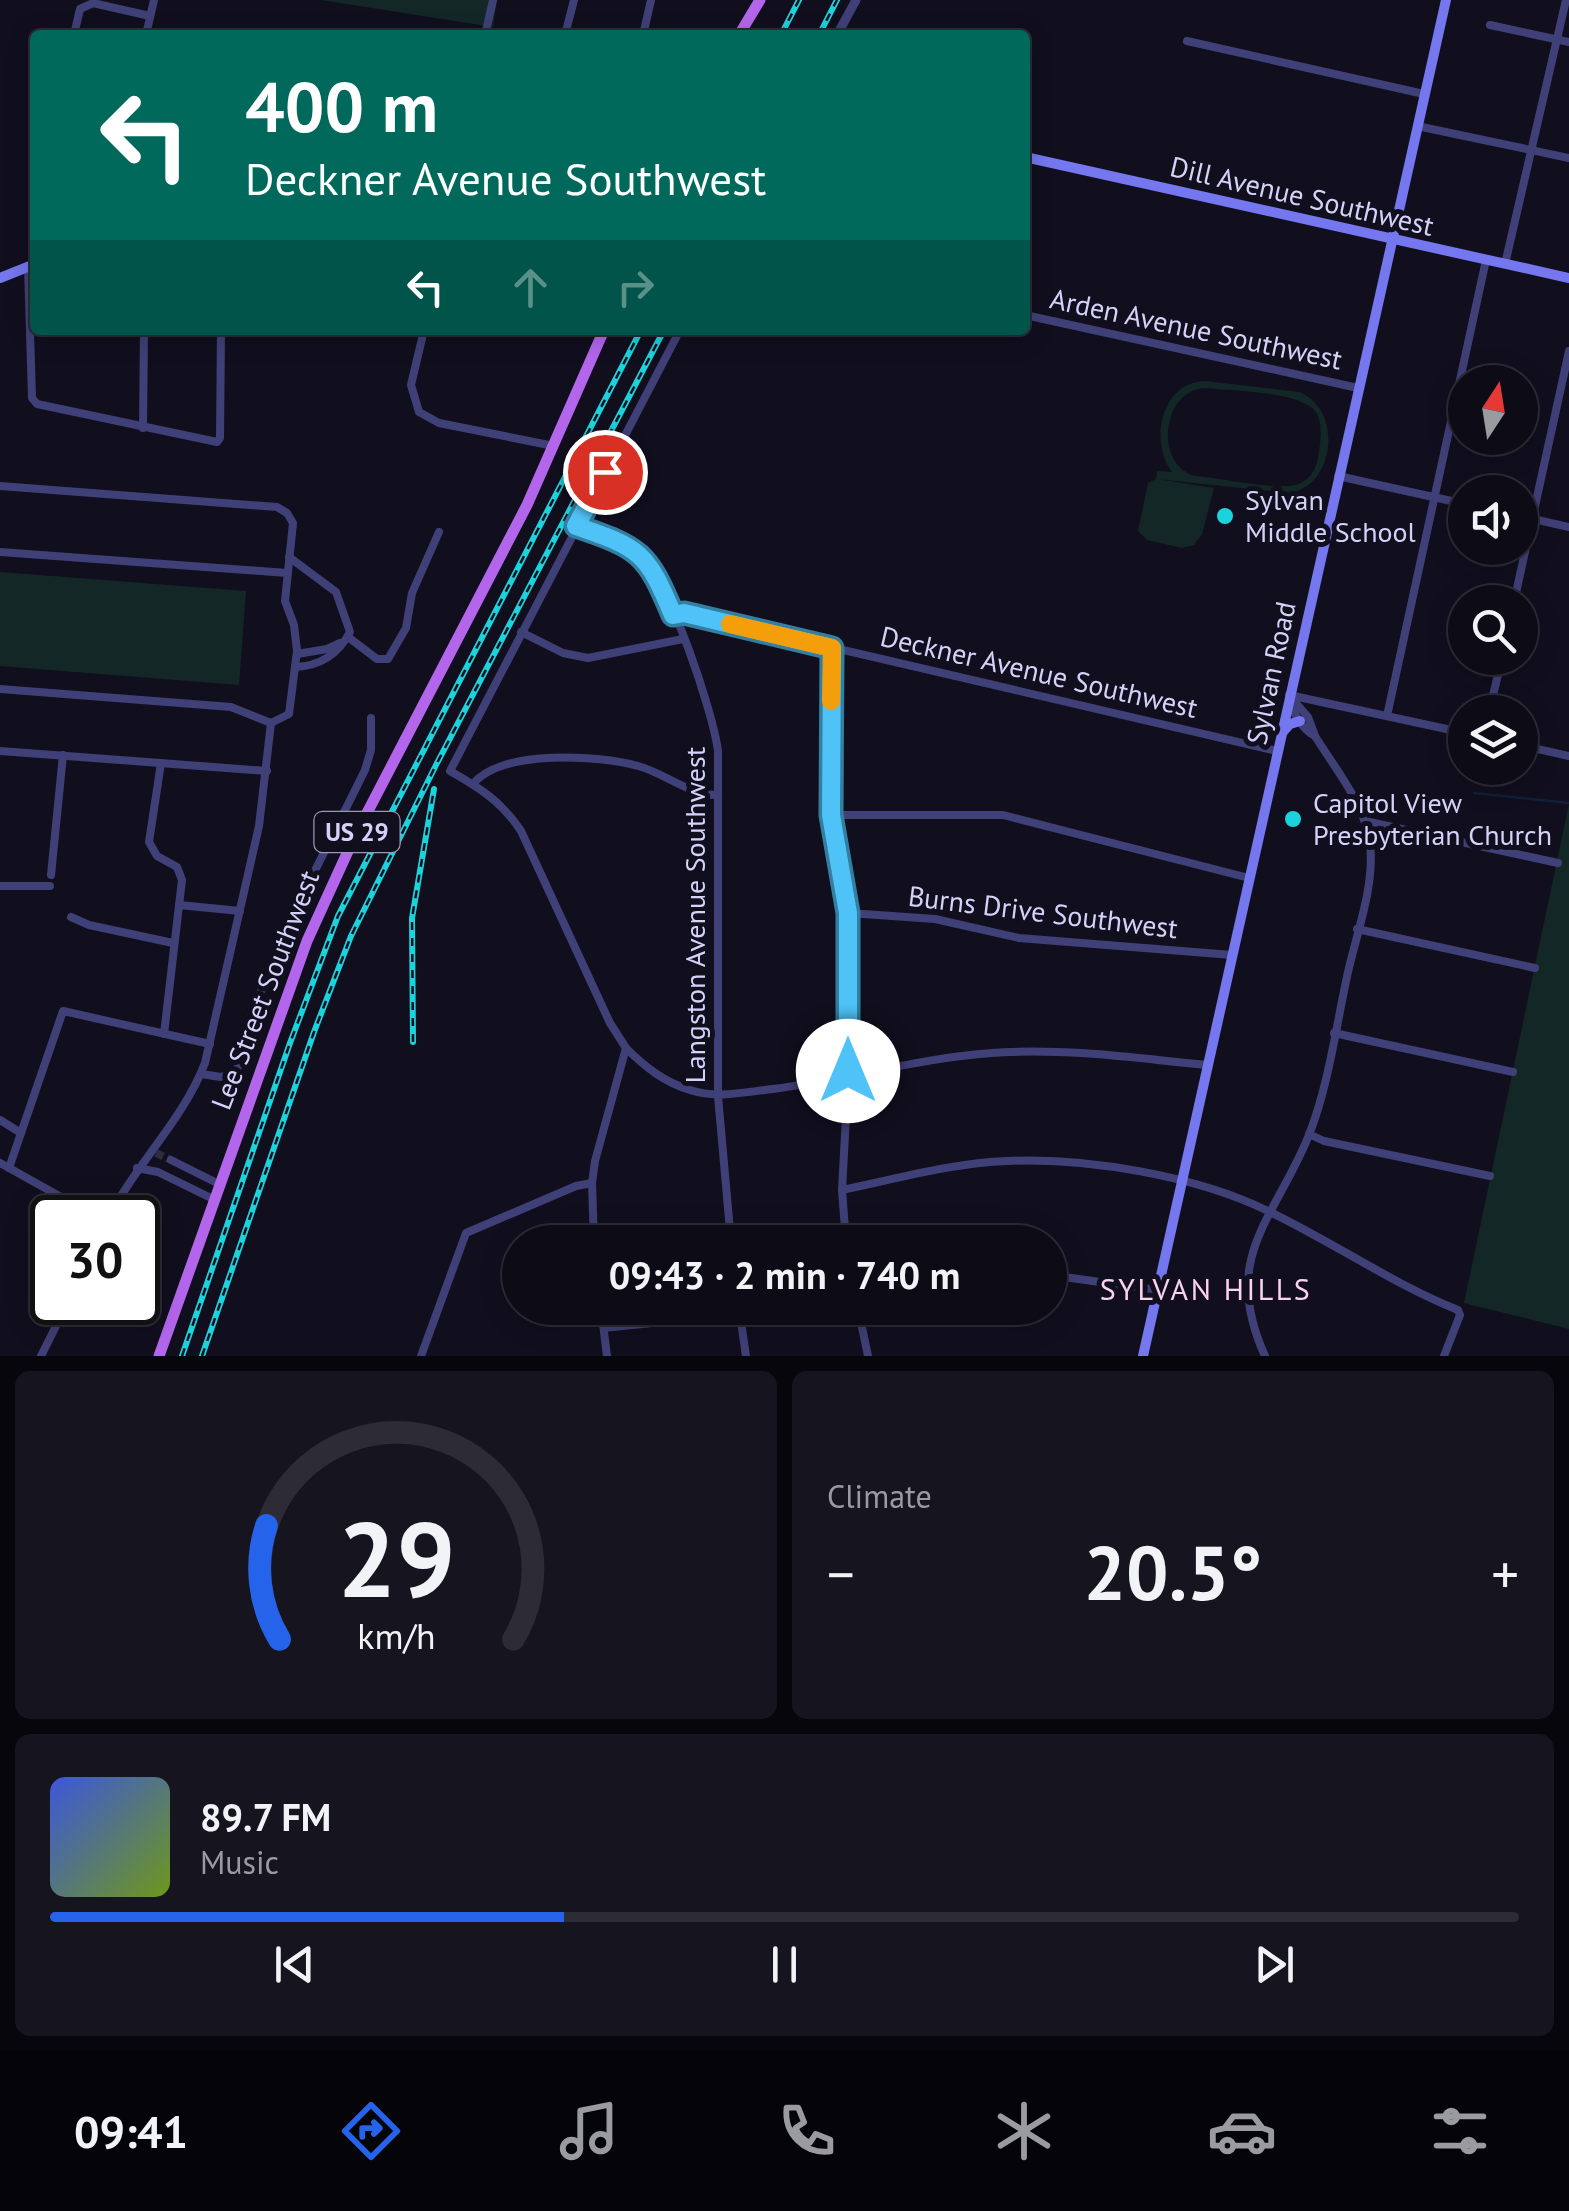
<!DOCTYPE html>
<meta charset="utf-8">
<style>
:root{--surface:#0d0b16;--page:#16141f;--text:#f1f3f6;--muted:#9a9ba1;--line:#2d2b35;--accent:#2563eb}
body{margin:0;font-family:"PT Sans",sans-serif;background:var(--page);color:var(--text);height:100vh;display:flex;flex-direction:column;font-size:38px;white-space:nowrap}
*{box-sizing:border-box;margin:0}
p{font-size:32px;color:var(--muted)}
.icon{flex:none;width:55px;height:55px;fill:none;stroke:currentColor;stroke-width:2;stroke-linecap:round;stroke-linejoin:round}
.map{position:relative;height:1356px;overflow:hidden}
.panel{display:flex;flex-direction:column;gap:15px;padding:15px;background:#07060c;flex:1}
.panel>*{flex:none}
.banner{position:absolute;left:30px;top:30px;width:1000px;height:305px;border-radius:10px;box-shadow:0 5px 25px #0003,0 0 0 2px var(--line);background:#00695c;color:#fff;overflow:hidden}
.needle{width:65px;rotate:12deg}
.tools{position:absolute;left:1448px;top:365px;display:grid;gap:20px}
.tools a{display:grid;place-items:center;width:90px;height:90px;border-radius:50%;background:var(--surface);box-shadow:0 5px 25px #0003,0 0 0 2px var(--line);font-size:50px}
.speed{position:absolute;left:30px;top:1195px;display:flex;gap:20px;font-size:50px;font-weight:700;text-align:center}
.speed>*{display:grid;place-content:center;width:130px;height:130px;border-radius:50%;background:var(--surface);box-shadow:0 5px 25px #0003,0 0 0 2px var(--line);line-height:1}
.speed .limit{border:5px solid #111;border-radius:15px;background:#fff;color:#111}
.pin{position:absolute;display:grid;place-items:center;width:85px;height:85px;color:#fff;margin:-42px;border:5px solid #fff;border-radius:50%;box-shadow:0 2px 10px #0007}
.me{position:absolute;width:110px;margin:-55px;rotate:0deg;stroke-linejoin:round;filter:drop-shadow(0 0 8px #0008)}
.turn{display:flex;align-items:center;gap:35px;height:210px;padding:0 50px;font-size:45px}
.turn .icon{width:130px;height:130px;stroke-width:2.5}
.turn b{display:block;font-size:70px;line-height:85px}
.lanes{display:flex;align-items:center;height:95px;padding:0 50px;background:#0003;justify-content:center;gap:50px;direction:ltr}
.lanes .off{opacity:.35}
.big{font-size:75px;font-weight:700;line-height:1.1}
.panel .tile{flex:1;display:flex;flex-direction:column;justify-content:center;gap:15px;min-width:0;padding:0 35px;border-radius:15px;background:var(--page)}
.panel .dial{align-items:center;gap:0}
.dial svg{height:260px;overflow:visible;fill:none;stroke:var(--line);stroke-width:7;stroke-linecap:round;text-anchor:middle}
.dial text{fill:var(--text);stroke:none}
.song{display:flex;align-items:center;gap:30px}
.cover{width:120px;height:120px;border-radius:15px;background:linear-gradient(135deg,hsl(230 70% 55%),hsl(80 70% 35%))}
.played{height:10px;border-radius:5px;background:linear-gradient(90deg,var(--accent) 35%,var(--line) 35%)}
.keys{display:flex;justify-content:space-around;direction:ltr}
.heat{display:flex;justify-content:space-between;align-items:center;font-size:55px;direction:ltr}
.panel .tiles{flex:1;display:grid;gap:15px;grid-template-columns:1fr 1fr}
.tile:last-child{grid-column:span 2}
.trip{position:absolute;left:502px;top:1225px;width:565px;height:100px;border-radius:50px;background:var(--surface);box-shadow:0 5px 25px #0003,0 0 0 2px var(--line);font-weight:700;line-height:100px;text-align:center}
.dock{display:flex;height:160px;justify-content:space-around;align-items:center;background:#050409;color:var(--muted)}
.dock .icon{width:70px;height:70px}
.dock .active{color:var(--accent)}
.dock b{font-size:45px;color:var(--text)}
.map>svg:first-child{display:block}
</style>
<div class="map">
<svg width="1569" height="1356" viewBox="0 0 1569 1356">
<rect width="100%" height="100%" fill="#110f1e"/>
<g fill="#132826" fill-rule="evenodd">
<path d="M321,0h176l-4,27z"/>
<path d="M1205,381l94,11c44,17 37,94 -10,101l-132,-14 57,9 -12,46 -8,11 -12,3 -35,-8 -9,-9 10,-48 8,-4 1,-8 15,1c-23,-30 -11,-90 33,-91zM1206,388c25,3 96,3 110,24 8,13 4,32 2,46 -2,13 -10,24 -23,27 -21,5 -76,-7 -100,-9 -42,-12 -33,-87 11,-88z"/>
<path d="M0,572l246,19 -7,94 -239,-19z"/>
<path d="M1569,804v525l-105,-26z"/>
</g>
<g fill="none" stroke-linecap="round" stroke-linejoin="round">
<path stroke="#0f2038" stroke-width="2.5" d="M1474,793l95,10"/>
<path stroke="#2e2c3f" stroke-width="8" stroke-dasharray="8 4" stroke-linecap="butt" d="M156,1153l15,7"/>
<g stroke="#404078" stroke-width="8">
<path d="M1490,25l79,17"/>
<path d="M74,35l6,-26 13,-6 57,13"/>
<path d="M146,35l8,-35"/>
<path d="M485,35l8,-35"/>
<path d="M565,35l9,-35"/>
<path d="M643,35l8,-35"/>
<path d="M1187,41l237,53"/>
<path d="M1417,126l152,32"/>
<path d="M1505,264l61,-264"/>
<path d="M28,267l4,131 5,6 180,38 3,-4 1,-108"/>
<path d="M1025,315l333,73"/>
<path d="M424,330l-13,55 8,27 20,11 115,23"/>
<path d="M143,428l1,-98"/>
<path d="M1338,476l127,28"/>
<path d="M0,486l277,21 10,6 6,10 -8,78 9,24 3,26 -8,63 -18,9"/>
<path d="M1520,516l49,11"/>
<path d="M576,526c22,8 48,13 65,29 28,25 72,157 77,196v345l13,146"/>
<path d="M0,552l287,21"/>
<path d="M289,557l47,35 14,40c-12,23 -30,34 -55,35"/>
<path d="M1514,602l55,-251"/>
<path d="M673,615l11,-2 593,138"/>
<path d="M521,632l42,21 25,5 95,-19"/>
<path d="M348,637l29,22h11l18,-31 6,-35 27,-61"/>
<path d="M832,648l-1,167 18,98 -1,166 -6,111 4,52"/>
<path d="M297,654l30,-5 13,-6"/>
<path d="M0,689l231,18 40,16"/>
<path d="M1289,695l176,38"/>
<path d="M1289,695l19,22 7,19"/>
<path d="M1489,712l13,-54"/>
<path d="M1387,716l99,-456"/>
<path d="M1520,745l49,11"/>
<path d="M0,751l267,20"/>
<path d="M161,763l-12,79 8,14 20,11 5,13 -18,154"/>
<path d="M473,784c29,-35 126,-29 165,-18 27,7 52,30 80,29"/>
<path d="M831,815h172l246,63"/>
<path d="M1365,821l193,42"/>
<path d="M51,875l12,-120"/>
<path d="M0,886h50"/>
<path d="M179,905l61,6"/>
<path d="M849,913l86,6 84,19 213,17"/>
<path d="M71,917l18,8 84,18"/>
<path d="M1357,929l178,39"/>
<path d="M1334,1033l179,39"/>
<path d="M626,1048c19,19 38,34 64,42 27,9 55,2 83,-1 79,-10 156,-34 235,-37 67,-3 134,7 200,13"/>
<path d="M201,1074l20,3 12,-3 9,-13 8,-41 30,-79 85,-171 6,-20v-32"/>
<path d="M0,1120l21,13"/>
<path d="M1309,1134l15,7 166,35"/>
<path d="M171,1160l48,24"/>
<path d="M0,1163l70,39 39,12"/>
<path d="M9,1168l54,-157 147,33"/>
<path d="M137,1168l21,4 55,27"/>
<path d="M842,1190c54,-11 110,-27 165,-29 79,-4 190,15 261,50 65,31 123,72 190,99l2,5 -16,41"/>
<path d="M108,1218c29,-55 75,-98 97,-155l54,-237 12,-103"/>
<path d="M594,1242l-2,-59 3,-22 31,-113 -16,-25 -89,-192c-19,-29 -41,-43 -71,-60l230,-441"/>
<path d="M1050,1275l107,15"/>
<path d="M601,1308l6,48"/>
<path d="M739,1308l7,48"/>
<path d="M858,1308l10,48"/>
<path d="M604,1328l192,-20"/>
<path d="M41,1356l27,-54"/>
<path d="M421,1356l45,-123 110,-47 16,-3"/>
<path d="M1265,1356c-45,-100 9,-135 44,-221 20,-51 27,-109 39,-163 9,-40 27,-87 22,-128 -5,-40 -34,-74 -55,-108 -12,-6 -21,-21 -24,-33"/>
</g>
<path stroke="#404078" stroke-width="9" d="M837,35l19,-35"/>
<g stroke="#7477ee" stroke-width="10">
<path d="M1025,157l544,121"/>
<path d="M0,278l35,-14"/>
<path d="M1281,734l9,-10 10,-3"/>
<path d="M1143,1356l303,-1356"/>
</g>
<g stroke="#b366ec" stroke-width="11">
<path d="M739,35l21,-35"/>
<path d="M159,1356l148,-415 47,-103 173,-333 77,-175"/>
</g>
<defs>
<g id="rail">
<path d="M781,35l18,-35"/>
<path d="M819,35l18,-35"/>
<path d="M413,1042l-1,-124 22,-129"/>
<path d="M182,1356l108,-313 48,-127 303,-586"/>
<path d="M202,1356l112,-324 37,-96 85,-171 228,-435"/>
</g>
</defs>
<use href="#rail" stroke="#1bd3dc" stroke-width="6"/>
<use href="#rail" stroke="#110f1e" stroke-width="2.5" stroke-dasharray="8" stroke-linecap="butt"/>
</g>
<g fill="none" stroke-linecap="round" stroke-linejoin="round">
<defs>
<path id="route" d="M605,472l-29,54c64,22 71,26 97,89l11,-2 148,35 -1,167 17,98v158"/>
</defs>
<use href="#route" stroke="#337fa1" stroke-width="25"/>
<use href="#route" stroke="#4fc3f7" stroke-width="18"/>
<path stroke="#f59e0b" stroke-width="18" d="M730,624l102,24 -1,53"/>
</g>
<g fill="#1bd3dc" stroke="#110f1e" stroke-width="4">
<circle cx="1225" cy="516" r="10"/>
<circle cx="1293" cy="819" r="10"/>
</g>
<g text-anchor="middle" stroke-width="10" stroke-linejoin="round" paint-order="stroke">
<rect fill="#110f1e" stroke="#9a98b7" stroke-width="2.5" x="314.5" y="812" width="85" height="40" rx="8"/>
<g font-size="25" font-weight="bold" fill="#d4d2f9">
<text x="357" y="841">US 29</text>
</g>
<g font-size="28" fill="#d4d2f9" stroke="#110f1e">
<text transform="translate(1302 196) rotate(13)" y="10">Dill Avenue Southwest</text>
<text transform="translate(1196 329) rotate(12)" y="10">Arden Avenue Southwest</text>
<text transform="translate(1039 672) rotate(13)" y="10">Deckner Avenue Southwest</text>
<text transform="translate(1271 673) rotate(-78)" y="10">Sylvan Road</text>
<text transform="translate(1043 912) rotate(7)" y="10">Burns Drive Southwest</text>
<text transform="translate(695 915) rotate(-90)" y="10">Langston Avenue Southwest</text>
<text transform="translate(265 990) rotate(-69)" y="10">Lee Street Southwest</text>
</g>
<g font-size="28" fill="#d4d2f9" stroke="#110f1e" text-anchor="start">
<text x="1245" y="510">Sylvan<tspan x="1245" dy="32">Middle School</tspan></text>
<text x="1313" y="813">Capitol View<tspan x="1313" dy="32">Presbyterian Church</tspan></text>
</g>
<g font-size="30" letter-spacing="2.5" fill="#fad4ee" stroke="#110f1e">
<text x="1206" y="1300">SYLVAN HILLS</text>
</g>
</g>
</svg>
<div class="tools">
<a><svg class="needle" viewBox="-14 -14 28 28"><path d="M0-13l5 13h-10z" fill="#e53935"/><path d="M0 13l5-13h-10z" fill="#9a9ba1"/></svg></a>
<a><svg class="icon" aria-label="sound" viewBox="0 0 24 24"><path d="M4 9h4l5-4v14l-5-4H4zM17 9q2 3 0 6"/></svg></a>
<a><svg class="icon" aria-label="search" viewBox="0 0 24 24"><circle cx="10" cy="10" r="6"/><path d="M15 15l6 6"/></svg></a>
<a><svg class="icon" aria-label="layers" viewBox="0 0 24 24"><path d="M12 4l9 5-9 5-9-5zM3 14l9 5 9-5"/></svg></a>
</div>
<div class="speed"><div class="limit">30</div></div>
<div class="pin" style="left:605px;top:472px;background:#d93025"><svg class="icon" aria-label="arrive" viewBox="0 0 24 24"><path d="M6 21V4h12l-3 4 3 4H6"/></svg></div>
<svg class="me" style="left:848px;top:1071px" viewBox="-20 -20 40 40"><circle r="19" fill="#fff"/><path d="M0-13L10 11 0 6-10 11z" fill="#4fc3f7"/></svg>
<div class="trip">09:43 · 2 min · 740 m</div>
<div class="banner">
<div class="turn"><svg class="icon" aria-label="left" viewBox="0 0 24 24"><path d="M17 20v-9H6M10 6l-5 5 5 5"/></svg><div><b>400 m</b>Deckner Avenue Southwest</div></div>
<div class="lanes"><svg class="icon" aria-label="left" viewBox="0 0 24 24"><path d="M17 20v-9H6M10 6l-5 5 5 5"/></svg><svg class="icon off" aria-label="ahead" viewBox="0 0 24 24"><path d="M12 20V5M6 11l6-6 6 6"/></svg><svg class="icon off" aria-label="right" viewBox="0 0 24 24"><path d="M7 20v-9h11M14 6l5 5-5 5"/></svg></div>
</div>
</div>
<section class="panel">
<div class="tiles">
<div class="tile dial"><svg viewBox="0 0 100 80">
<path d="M14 69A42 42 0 1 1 86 69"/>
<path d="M14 69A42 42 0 0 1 10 34" stroke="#2563eb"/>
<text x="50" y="56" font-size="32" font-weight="700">29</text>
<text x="50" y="72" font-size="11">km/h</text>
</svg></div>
<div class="tile"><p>Climate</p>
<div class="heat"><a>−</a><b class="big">20.5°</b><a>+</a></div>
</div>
<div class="tile">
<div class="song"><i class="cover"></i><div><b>89.7 FM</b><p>Music</p></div></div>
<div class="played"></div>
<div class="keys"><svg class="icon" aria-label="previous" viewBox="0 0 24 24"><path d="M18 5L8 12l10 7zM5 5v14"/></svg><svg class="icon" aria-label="pause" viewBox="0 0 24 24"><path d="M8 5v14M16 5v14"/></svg><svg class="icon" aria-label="next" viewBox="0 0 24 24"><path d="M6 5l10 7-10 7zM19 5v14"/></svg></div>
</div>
</div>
</section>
<nav class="dock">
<b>09:41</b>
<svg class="icon active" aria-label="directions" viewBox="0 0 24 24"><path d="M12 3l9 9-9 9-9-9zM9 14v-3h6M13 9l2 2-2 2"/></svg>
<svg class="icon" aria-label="music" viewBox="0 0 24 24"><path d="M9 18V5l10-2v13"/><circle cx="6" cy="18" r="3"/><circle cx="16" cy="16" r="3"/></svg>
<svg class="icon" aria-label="phone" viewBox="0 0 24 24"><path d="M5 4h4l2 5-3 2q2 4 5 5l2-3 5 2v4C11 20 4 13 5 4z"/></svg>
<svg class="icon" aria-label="climate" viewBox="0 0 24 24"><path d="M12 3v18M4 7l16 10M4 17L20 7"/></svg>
<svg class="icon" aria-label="car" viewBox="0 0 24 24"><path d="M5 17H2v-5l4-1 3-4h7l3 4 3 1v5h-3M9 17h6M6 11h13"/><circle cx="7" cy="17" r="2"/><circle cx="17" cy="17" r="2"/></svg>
<svg class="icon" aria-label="filters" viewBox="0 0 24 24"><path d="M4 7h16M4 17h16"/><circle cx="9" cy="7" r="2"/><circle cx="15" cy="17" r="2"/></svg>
</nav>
